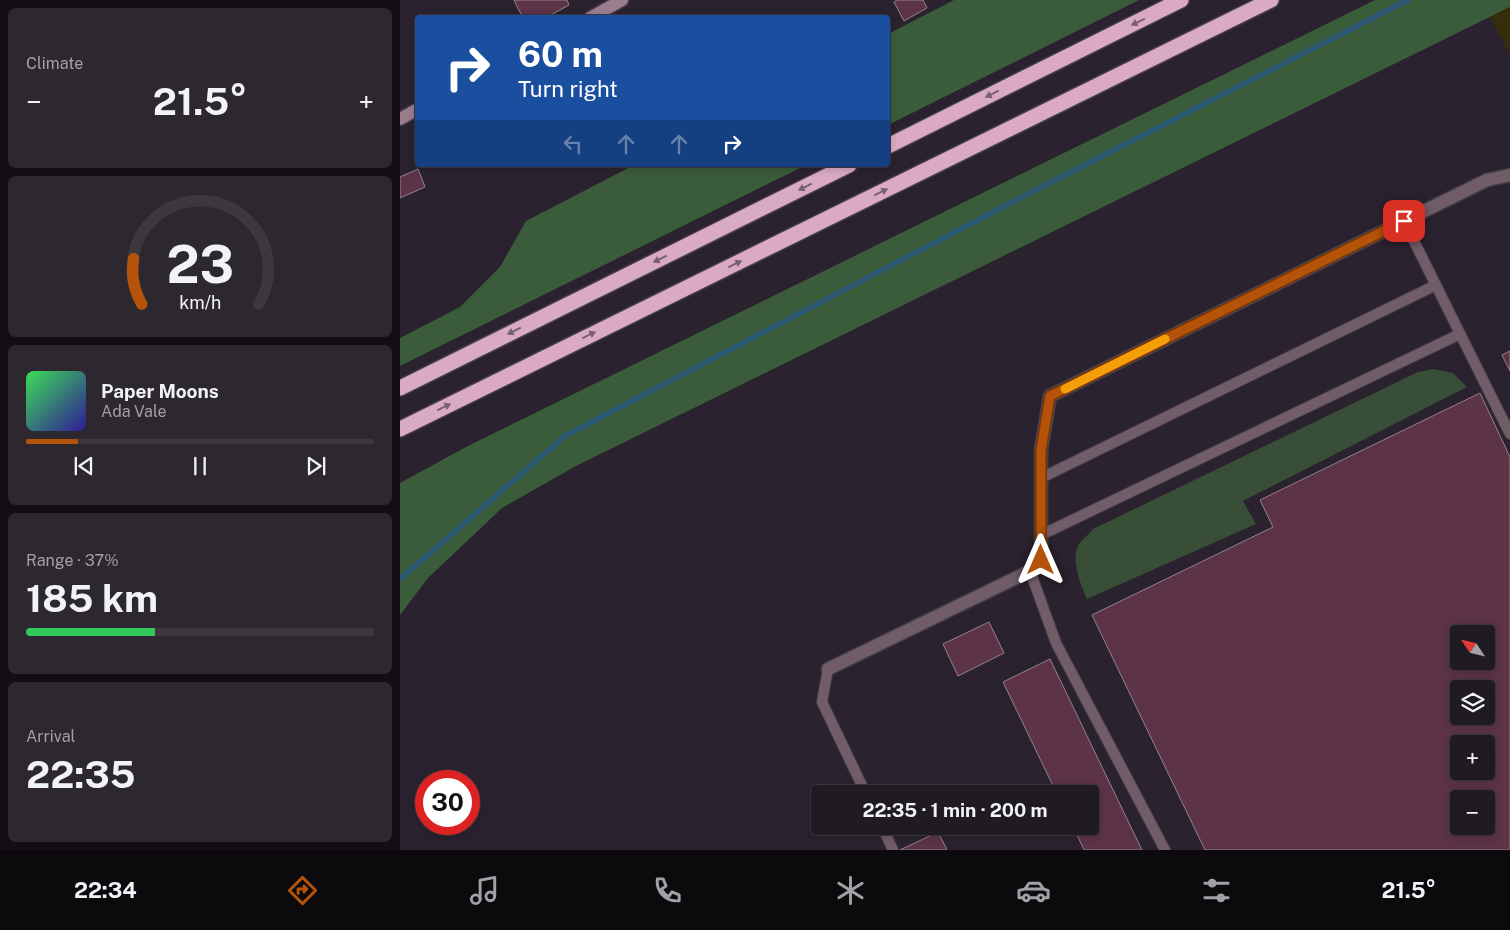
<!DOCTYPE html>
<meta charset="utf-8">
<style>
:root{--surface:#201a22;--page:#2d272f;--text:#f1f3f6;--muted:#a2a1a5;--line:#3d3840;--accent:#b45309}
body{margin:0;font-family:"Public Sans",sans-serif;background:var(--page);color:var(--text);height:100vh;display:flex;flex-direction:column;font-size:19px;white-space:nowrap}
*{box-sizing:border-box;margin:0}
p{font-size:16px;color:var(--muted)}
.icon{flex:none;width:28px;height:28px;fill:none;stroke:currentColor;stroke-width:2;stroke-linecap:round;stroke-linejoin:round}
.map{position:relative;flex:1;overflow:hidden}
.side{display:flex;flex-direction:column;gap:8px;padding:8px;background:#120e13;width:400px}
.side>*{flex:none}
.top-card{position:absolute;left:15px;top:15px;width:475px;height:152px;border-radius:5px;box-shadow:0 2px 8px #0003,0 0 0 1px var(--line);background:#1a4fa0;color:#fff;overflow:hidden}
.needle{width:32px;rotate:305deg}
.controls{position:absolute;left:1050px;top:625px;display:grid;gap:10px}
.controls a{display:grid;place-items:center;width:45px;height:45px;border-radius:5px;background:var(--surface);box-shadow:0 2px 8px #0003,0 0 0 1px var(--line);font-size:25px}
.speed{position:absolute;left:15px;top:770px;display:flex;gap:10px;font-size:25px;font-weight:700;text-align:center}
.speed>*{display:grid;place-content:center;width:65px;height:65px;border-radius:50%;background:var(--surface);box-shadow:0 2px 8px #0003,0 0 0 1px var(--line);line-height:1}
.speed .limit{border:8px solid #d22;background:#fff;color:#111}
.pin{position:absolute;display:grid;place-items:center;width:42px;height:42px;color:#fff;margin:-21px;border-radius:10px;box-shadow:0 2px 8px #0006}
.me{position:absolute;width:55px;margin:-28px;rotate:0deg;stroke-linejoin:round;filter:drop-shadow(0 0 4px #0008)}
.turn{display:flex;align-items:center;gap:18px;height:105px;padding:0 20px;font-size:22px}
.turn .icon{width:65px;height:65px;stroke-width:2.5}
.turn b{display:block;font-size:35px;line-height:42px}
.lanes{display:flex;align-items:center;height:48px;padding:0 20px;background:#0003;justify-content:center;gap:25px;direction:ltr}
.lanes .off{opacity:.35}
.big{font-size:38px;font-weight:700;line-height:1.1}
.side .tile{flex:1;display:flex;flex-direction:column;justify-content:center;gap:8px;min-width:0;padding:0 18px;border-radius:8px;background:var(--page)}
.side .dial{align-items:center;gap:0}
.dial svg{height:130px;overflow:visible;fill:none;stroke:var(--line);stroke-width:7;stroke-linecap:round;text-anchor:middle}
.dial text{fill:var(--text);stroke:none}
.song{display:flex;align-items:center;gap:15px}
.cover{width:60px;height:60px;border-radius:8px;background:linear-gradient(135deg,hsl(130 70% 55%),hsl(250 70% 35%))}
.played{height:5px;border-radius:2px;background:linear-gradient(90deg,var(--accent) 15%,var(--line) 15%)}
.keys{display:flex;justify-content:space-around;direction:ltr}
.heat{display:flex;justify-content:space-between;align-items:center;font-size:28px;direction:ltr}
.charge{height:8px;border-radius:4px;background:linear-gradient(90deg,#34c759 37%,var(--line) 0)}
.trip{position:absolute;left:411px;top:785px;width:288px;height:50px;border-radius:5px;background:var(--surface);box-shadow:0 2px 8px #0003,0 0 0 1px var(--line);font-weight:700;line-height:50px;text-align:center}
.tab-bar{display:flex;height:80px;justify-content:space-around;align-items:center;background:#0d0a0e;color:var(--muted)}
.tab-bar .icon{width:35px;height:35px}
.tab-bar .active{color:var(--accent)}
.tab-bar b{font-size:22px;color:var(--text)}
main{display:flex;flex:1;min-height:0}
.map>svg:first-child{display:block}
</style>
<main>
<section class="side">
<div class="tile"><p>Climate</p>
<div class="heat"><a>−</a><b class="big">21.5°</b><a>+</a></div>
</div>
<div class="tile dial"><svg viewBox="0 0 100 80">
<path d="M14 69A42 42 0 1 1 86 69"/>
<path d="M14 69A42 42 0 0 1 9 41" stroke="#b45309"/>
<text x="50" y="56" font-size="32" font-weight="700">23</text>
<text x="50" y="72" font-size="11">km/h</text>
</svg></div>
<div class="tile">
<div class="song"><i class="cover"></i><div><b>Paper Moons</b><p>Ada Vale</p></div></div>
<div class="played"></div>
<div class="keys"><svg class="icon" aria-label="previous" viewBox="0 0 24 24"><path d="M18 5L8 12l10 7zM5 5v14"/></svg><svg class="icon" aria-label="pause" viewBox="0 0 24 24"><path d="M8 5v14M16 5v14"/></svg><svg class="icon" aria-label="next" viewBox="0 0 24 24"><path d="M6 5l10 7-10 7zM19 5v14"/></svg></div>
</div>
<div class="tile"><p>Range · 37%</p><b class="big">185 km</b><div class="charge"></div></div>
<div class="tile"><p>Arrival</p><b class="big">22:35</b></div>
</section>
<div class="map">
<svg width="1110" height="850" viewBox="0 0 1110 850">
<rect width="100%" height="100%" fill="#2a222e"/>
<path fill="#384e37" d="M1033,369l20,4 14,14 -224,114 13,23 -169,75c-6,-13 -17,-41 -8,-55 4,-5 10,-10 14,-15l325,-157z"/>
<g fill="#3b5c3b">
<path d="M554,0h185l-251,125v-91z"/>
<path d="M975,0h135v7l-934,459 -74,42 -74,70 -28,37v-132l66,-36z"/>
<path d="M234,165h172l-406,201v-28l60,-31 40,-40 26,-46z"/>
</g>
<path fill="#352d0c" d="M1110,7v48l-20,-38z"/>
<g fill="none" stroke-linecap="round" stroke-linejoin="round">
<path stroke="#2b5973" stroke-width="5.5" d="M0,579l165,-143 457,-239 386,-197"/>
</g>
<g fill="#5c3347" stroke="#95838a" fill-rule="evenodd">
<path d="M114,0h53l2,5 -24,13h-22z"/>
<path d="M497,0h26l4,8 -23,13 -10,-19z"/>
<path d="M18,169l7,18 -25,11v-21z"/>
<path d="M1110,351v20l-8,-16z"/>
<path d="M1080,393l30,64v393h-305l-113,-235 181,-88 -13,-27zM1059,634h27v27h-27zM1059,689h27v27h-27zM1059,744h27v27h-27zM1059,799h27v27h-27z"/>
<path d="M589,622l15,31 -46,23 -15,-32z"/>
<path d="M650,659l92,191h-58l-11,-24h17v-32h-33l-54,-112z"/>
<path d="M538,832l9,18h-47z"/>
</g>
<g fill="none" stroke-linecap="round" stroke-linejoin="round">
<defs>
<g id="lane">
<path d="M1004,221l106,213"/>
<path d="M641,478l395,-193"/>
<path d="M641,535l419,-201"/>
<path d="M630,571l26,72 109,207"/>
<path d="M428,669l-6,33 44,92"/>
<path d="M482,826l11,24"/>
</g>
<path id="street" d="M428,669l202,-98 11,-11v-110l9,-54 437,-216 23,-5"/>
<g id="secondary">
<path d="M190,18l32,-18"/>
<path d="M0,119l18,-10"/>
</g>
<g id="highway">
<path d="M488,146l293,-146"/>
<path d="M0,388l449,-223"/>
<path d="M0,429l871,-429"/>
</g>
</defs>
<use href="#lane" stroke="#453e49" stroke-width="12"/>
<use href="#street" stroke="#453e49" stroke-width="15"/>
<use href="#secondary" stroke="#453e49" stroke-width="15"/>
<use href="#highway" stroke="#453e49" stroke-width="18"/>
<use href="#lane" stroke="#715d68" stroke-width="10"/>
<use href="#street" stroke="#715d68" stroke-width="12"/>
<use href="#secondary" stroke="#9b7d8e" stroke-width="12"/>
<use href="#highway" stroke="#daaac5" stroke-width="15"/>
</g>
<defs><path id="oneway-solid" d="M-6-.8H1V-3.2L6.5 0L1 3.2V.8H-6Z" transform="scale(1.25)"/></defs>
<g fill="#795f72">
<use href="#oneway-solid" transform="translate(738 22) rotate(154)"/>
<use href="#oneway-solid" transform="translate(592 94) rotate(154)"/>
<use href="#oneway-solid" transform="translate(405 187) rotate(154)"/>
<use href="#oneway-solid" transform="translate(481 192) rotate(-26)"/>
<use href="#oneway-solid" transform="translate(260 259) rotate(154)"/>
<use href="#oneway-solid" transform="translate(335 264) rotate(-26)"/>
<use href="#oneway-solid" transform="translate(114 331) rotate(154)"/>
<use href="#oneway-solid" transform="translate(189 335) rotate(-26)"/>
<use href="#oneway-solid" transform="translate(44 407) rotate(-26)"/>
</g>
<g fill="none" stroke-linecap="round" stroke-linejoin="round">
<defs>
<path id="route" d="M641,560v-110l9,-54 354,-175"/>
</defs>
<use href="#route" stroke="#753606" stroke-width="12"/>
<use href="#route" stroke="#b45309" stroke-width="9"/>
<path stroke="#f59e0b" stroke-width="9" d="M665,389l100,-50"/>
</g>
</svg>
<div class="controls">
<a><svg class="needle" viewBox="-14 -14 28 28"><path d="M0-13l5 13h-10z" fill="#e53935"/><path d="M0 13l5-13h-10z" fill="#a2a1a5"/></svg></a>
<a><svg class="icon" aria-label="layers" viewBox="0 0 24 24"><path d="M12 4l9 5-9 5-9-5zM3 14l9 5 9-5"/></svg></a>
<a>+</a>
<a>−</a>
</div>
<div class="speed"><div class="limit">30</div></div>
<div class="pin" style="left:1004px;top:221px;background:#d93025"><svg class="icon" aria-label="arrive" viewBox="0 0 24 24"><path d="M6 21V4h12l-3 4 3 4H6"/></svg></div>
<svg class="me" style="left:641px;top:560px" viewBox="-20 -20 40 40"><path d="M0-17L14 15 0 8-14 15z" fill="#b45309" stroke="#fff" stroke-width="4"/></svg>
<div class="trip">22:35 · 1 min · 200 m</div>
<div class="top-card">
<div class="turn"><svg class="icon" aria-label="right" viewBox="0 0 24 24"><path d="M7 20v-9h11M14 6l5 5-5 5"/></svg><div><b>60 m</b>Turn right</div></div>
<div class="lanes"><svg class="icon off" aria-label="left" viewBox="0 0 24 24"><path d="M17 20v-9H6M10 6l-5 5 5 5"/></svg><svg class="icon off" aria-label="ahead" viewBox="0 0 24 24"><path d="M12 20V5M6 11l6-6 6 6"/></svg><svg class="icon off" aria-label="ahead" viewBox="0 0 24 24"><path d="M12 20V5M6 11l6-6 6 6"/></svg><svg class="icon" aria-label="right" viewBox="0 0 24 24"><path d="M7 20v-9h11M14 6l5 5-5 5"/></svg></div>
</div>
</div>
</main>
<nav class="tab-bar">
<b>22:34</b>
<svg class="icon active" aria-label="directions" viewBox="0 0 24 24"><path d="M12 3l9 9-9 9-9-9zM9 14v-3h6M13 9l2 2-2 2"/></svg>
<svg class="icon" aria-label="music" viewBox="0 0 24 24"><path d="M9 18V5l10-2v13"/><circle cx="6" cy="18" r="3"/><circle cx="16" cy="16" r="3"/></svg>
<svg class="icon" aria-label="phone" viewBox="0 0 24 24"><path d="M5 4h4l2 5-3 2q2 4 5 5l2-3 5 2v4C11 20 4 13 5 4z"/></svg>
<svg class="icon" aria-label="climate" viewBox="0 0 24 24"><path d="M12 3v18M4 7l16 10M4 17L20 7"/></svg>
<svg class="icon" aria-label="car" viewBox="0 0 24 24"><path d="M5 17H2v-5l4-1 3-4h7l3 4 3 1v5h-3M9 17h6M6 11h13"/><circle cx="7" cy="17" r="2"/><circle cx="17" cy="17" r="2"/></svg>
<svg class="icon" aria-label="filters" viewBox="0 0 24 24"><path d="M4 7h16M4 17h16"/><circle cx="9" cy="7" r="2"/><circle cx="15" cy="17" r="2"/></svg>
<b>21.5°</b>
</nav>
